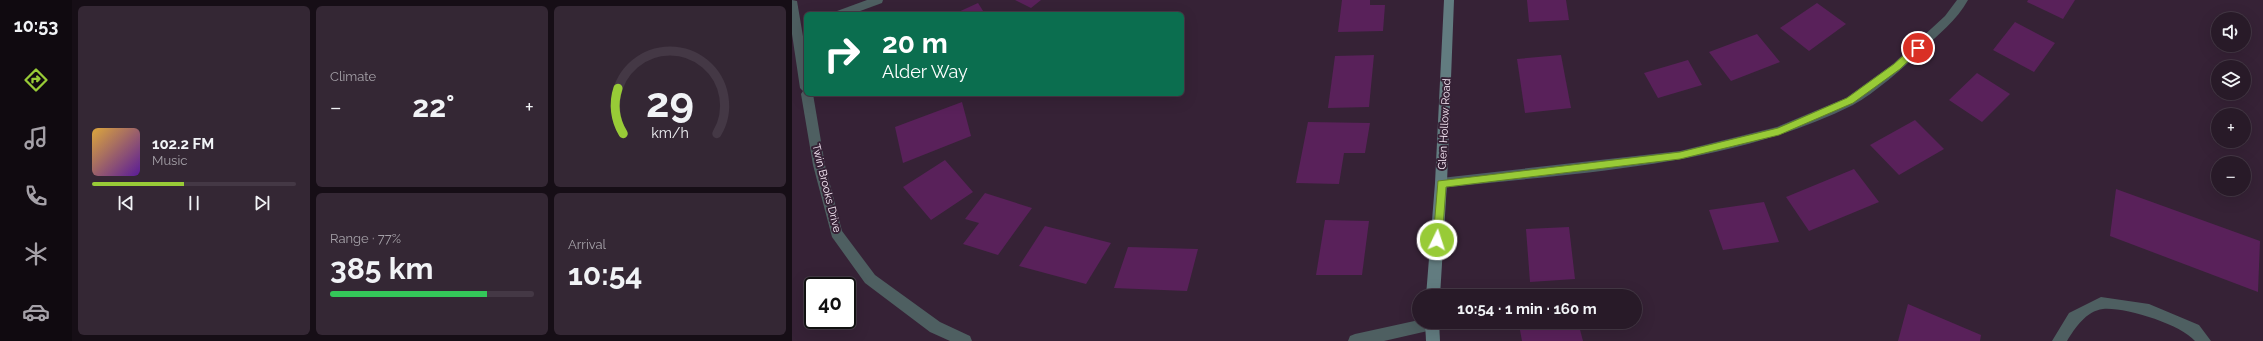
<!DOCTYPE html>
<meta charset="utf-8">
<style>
:root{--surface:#281a28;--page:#342734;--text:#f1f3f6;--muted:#a5a1a8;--line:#443845;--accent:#98cb37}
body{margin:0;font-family:Raleway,sans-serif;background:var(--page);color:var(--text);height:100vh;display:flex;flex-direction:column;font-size:15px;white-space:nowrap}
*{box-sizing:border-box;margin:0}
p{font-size:13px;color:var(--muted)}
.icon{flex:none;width:22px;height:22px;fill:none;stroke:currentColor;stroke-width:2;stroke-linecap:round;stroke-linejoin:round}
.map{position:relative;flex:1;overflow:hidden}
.side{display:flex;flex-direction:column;gap:6px;padding:6px;background:#160e16;width:720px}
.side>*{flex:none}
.banner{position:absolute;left:12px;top:12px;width:380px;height:84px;border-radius:6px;box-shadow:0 4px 16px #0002,0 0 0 1px var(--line);background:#0b6e4f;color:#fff;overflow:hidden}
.fabs{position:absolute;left:1419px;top:12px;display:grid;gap:8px}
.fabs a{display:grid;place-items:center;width:40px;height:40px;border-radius:50%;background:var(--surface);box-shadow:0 4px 16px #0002,0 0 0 1px var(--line);font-size:20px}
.speed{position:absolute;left:12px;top:277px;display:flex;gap:8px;font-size:20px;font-weight:700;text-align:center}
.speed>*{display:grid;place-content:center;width:52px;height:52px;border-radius:50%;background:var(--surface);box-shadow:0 4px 16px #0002,0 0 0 1px var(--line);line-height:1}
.speed .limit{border:2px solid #111;border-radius:6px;background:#fff;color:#111}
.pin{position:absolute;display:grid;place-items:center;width:34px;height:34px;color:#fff;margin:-17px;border:2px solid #fff;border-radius:50%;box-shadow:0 1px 4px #0007}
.me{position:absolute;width:44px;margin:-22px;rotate:4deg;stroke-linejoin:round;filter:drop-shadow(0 0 3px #0008)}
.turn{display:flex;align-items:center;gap:14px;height:84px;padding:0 12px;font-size:18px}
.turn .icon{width:52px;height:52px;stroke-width:2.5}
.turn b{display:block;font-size:28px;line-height:34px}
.big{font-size:30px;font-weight:700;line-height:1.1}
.side .card{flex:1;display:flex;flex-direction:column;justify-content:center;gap:6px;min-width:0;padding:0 14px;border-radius:6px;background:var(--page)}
.side .dial{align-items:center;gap:0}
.dial svg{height:104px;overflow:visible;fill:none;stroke:var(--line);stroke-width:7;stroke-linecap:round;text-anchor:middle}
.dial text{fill:var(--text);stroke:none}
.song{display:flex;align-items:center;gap:12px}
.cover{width:48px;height:48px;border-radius:6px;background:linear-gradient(135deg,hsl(40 70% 55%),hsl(270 70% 35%))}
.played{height:4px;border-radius:2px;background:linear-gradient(90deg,var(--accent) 45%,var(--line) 45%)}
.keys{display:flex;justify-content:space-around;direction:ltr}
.heat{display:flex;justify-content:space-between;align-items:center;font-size:22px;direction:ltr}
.charge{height:6px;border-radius:3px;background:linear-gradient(90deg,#34c759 77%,var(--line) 0)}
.side .tiles{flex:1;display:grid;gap:6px;grid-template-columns:repeat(3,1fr)}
.card:first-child{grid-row:span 2}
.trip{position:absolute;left:620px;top:289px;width:230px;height:40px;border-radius:20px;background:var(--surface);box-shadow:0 4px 16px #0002,0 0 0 1px var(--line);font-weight:700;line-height:40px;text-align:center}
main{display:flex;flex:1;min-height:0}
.tabs{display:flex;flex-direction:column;width:72px;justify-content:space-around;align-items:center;background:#100a10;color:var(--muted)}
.tabs .icon{width:28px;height:28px}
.tabs .on{color:var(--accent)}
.tabs b{font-size:18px;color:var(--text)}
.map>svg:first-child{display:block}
</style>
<main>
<nav class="tabs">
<b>10:53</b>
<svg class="icon on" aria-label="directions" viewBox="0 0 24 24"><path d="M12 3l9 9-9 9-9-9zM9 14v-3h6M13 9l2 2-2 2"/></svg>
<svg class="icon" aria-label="music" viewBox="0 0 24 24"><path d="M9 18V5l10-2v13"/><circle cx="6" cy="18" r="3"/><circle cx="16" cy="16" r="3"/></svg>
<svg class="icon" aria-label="phone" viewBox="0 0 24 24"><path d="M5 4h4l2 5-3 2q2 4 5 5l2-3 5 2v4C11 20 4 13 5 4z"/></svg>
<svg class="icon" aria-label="climate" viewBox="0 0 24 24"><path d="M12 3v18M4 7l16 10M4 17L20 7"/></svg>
<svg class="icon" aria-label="car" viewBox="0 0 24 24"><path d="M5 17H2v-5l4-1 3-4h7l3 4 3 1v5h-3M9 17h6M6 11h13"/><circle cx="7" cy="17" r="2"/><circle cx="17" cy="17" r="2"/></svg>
</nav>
<section class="side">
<div class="tiles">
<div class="card">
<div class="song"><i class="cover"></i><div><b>102.2 FM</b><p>Music</p></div></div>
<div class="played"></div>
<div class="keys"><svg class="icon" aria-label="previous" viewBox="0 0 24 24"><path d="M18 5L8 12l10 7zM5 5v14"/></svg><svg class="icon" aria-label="pause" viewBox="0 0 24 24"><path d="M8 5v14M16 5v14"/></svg><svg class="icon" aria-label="next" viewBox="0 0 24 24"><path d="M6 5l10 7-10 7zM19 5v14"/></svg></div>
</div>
<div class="card"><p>Climate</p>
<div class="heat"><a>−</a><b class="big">22°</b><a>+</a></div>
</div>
<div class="card dial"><svg viewBox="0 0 100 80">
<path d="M14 69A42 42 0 1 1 86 69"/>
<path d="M14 69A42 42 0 0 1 10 34" stroke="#98cb37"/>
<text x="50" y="56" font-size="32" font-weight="700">29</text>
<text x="50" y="72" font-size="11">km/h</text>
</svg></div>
<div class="card"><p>Range · 77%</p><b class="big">385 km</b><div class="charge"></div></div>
<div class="card"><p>Arrival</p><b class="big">10:54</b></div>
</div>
</section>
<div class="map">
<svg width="1471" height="341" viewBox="0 0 1471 341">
<rect width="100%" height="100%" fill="#362236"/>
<g fill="#59215a">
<path d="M223,0h26l-10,8z"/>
<path d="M550,0h28v5h15l-2,26 -45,1z"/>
<path d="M735,0h39l3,20 -40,2z"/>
<path d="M1236,0h47l-12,19 -36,-17z"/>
<path d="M186,3l7,11h-31z"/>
<path d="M1025,3l29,21 -37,27 -29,-23z"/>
<path d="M1223,22l40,21 -21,29 -41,-22z"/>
<path d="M965,34l23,28 -49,19 -22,-29z"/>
<path d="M582,55l-5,52 -41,1 7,-52z"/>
<path d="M769,55l10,53 -46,5 -8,-54z"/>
<path d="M896,60l14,25 -44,13 -14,-25z"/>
<path d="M1185,73l33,21 -28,28 -33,-22z"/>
<path d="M170,102l9,34 -68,27 -8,-36z"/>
<path d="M1123,120l29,29 -45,26 -29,-30z"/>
<path d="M516,122l62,1 -5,30h-21l-5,31 -43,-1z"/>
<path d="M153,160l28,32 -42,28 -28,-33z"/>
<path d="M1062,169l25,33 -70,29 -23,-34z"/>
<path d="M1324,189l144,52 -2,51 -148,-56z"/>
<path d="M193,193l47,15 -34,47 -35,-11 16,-21 -14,-4z"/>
<path d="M972,202l15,40 -56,8 -14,-40z"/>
<path d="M533,220l44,1 -7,54h-46z"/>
<path d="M253,226l66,17 -25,41 -67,-18z"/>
<path d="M777,227l6,52 -45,3 -4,-53z"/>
<path d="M336,247l70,2 -11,42 -73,-3z"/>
<path d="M1116,304l73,31 -1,6h-82z"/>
<path d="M740,322h46l5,19h-61l-3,-16z"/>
</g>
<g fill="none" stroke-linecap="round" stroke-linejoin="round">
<g fill="#4e5f61" fill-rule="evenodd">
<path d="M0,0l5,1 9,53v40h7l12,71 17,66 33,44 65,47 30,14 2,5h-22l-20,-9 -65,-49 -33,-46 -19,-72 -12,-71 2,-3 -3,-3 -8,-54z"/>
<path d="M75,0h16l-1,3 -30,11h-16l1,-3z"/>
<path d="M1165,0h11c-11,20 -30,35 -47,51 -18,17 -46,42 -68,54 -127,63 -273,67 -412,83l-4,-1 -2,-4 2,-4 4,-1 239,-27 97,-24 69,-29 47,-34 52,-48z"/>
<path d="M1309,297l48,7 50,21 12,16h-16c-15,-17 -70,-34 -92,-32 -17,2 -28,19 -36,32h-15l17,-28z"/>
<path d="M627,320v2h19l1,2 -2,4 -5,2 -48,11h-36l2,-5 5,-2z"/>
</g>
<g fill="#627c80" fill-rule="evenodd">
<path d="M652,0h10l-7,183 -7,113h-14l9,-113z"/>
<path d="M633,322h14l1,19h-14z"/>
</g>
</g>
<path fill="#98cb37" stroke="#638424" d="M1123,45h3l4,3 -22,21 -47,34 -74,32 -99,24 -234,28 -4,53 -5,4 -4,-4 5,-59 242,-29 98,-24 69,-30 47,-34z"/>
<g text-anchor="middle" stroke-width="4" stroke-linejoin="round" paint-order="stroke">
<g font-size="11" fill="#fceefb" stroke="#362236">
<text transform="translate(652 124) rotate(-87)" y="4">Glen Hollow Road</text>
<text transform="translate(35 188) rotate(76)" y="4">Twin Brooks Drive</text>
</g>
</g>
</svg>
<div class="fabs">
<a><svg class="icon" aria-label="sound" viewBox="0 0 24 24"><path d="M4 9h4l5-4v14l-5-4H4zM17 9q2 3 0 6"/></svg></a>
<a><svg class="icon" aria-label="layers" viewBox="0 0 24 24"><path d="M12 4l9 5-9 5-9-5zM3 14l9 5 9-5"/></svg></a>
<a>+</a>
<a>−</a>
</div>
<div class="speed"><div class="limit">40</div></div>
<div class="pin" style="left:1126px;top:48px;background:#d93025"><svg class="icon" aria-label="arrive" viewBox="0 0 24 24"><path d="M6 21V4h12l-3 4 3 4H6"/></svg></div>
<svg class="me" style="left:645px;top:240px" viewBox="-20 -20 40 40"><circle r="17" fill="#98cb37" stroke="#fff" stroke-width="3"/><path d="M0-11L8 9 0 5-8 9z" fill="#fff"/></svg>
<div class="trip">10:54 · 1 min · 160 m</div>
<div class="banner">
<div class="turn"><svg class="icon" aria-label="right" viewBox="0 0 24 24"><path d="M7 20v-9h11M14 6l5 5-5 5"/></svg><div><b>20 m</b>Alder Way</div></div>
</div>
</div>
</main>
